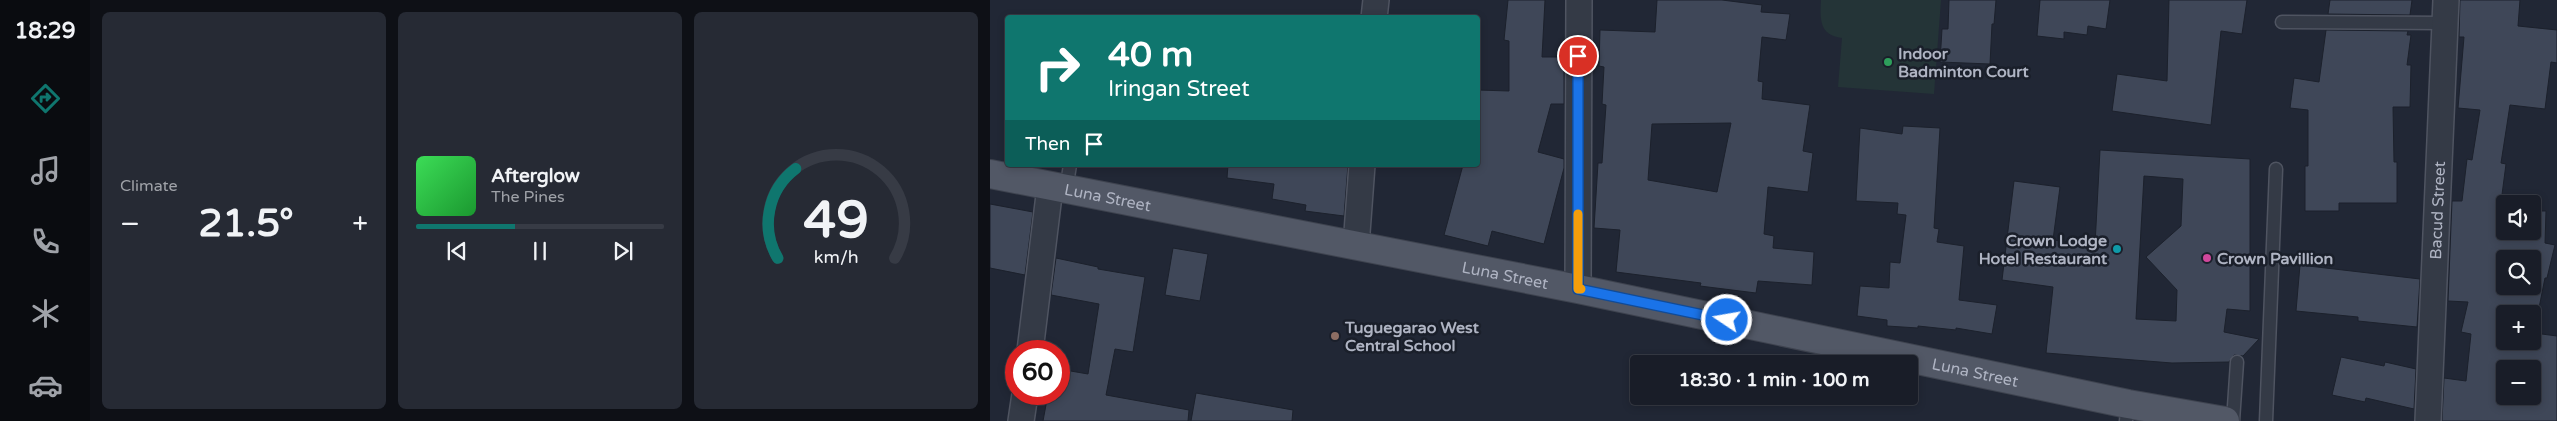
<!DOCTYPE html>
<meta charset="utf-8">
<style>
:root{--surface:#191d28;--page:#262a34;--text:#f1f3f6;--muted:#9fa2a8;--line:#373b45;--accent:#0f766e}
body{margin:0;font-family:"Varela Round",sans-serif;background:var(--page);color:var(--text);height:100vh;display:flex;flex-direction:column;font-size:19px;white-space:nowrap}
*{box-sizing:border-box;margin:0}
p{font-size:16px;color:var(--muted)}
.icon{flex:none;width:28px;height:28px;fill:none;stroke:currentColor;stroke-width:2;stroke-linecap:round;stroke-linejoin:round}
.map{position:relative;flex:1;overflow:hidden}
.details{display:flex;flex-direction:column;gap:12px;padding:12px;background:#0e1016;width:900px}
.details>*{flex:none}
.top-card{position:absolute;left:15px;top:15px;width:475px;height:152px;border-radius:5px;box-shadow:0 2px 8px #0003,0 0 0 1px var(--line);background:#0f766e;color:#fff;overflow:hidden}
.fabs{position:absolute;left:1506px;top:195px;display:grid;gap:10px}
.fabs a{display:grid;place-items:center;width:45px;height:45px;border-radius:5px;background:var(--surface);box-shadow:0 2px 8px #0003,0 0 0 1px var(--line);font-size:25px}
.speed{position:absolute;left:15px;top:340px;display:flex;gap:10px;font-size:25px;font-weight:700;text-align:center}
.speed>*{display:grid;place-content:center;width:65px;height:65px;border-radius:50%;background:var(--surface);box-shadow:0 2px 8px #0003,0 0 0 1px var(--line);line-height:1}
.speed .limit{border:8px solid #d22;background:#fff;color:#111}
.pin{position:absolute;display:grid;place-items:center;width:42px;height:42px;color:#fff;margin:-21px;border:2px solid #fff;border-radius:50%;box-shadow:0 1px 5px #0007}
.me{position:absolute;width:55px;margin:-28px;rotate:282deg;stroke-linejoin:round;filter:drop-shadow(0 0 4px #0008)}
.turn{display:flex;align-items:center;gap:18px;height:105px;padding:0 20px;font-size:22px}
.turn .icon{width:65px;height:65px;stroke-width:2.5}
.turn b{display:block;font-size:35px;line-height:42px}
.then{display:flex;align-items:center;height:48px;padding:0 20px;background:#0003;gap:10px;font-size:19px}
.big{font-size:38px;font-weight:700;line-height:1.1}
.details .widget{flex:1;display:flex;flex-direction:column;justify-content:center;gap:8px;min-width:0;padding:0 18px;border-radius:8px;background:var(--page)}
.details .dial{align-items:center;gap:0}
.dial svg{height:130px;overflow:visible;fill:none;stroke:var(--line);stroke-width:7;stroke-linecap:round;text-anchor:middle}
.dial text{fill:var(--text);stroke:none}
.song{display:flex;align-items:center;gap:15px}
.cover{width:60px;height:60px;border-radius:8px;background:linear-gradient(135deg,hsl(130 70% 55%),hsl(130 70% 35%))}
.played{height:5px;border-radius:2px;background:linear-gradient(90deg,var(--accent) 40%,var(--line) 40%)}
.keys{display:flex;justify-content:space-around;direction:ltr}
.heat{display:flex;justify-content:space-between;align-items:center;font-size:28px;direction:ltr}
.details .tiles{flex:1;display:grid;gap:12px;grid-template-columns:repeat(3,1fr)}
.trip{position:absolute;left:640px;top:355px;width:288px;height:50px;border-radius:5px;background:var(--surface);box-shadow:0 2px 8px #0003,0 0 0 1px var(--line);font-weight:700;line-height:50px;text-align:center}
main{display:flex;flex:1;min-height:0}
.menu{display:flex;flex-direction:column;width:90px;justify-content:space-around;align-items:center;background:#0a0c10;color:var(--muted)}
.menu .icon{width:35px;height:35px}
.menu .current{color:var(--accent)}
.menu b{font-size:22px;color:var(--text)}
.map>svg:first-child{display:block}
</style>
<main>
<nav class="menu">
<b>18:29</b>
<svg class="icon current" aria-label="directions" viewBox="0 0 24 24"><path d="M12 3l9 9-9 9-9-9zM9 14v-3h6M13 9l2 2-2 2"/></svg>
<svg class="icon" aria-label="music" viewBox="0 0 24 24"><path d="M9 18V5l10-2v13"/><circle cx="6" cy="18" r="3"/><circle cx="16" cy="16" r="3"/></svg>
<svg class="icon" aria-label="phone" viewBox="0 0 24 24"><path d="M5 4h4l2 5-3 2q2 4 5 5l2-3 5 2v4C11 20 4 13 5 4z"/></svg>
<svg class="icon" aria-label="climate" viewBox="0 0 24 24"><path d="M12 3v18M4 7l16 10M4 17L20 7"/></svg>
<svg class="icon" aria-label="car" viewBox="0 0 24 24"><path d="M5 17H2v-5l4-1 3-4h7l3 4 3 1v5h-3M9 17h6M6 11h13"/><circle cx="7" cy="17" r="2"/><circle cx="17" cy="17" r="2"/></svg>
</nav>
<section class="details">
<div class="tiles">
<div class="widget"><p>Climate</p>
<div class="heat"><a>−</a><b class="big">21.5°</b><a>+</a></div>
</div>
<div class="widget">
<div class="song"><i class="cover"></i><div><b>Afterglow</b><p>The Pines</p></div></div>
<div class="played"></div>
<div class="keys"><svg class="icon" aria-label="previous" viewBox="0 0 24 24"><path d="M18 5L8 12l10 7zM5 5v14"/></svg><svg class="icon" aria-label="pause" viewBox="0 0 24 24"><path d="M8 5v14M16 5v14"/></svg><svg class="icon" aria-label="next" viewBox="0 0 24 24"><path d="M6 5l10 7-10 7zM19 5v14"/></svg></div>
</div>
<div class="widget dial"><svg viewBox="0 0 100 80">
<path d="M14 69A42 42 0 1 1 86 69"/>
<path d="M14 69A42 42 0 0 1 25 14" stroke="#0f766e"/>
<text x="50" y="56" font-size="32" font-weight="700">49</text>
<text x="50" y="72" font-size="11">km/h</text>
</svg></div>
</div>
</section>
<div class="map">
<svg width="1567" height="421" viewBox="0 0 1567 421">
<rect width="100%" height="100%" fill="#212735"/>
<path fill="#243437" d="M831,0h120l-7,94 -96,-7 4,-49c-23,-3 -22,-19 -21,-38z"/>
<g fill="#3f4758" stroke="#1c212c" fill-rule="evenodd">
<path d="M518,0h37l-3,57h22v47h-13l-13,48 26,7v9l-20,76 -52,-13 -4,15 -44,-11 19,-70h15v-75l31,1v-50l-5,-1z"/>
<path d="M667,0h65l40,5 -1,7 29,2 -4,26 -24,-3 -4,44 5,1 -1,17 48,6 -7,46 10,2 -5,39 -40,-5 -4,47 10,2 -1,12 41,4 -2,33 -54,-4 -2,12 -56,-7 1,-3 -85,-11 4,-42 -26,-2 4,-65h4l4,-58 -4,-1 2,-37 -5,-1 1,-36 55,2zM741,123l-14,69 -69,-12 4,-56z"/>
<path d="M959,0h47l-2,24h-2l-2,40 -50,-2 2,-33h6z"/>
<path d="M1050,0h70l-4,29 -18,-3 -1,9 -23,-3v7l-27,-3z"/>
<path d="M1179,0h78l-5,34 -21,-3 -10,94 -99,-14 5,-37 50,7z"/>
<path d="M1340,0h82l-2,15 -82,-1z"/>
<path d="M1470,0h60l-2,26 39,4v33l-6,-1 -6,47 -35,-4 -9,58 5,1 -6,46h5v21h27v-20h14l-1,32 10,2 -8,33h-2l-11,55 23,3v85h-115l2,-43 22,3 5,-47 -10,-2 7,-30 -20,-1 4,-100h10l5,-42 5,1 8,-50 -22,-2 6,-71h-5zM1515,259h27v27h-27zM1515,314h27v27h-27zM1515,369h27v27h-27z"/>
<path d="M1336,30l82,1 -1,4h4l-4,30h4l-1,42h-17l1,55h3v41h-58v8h-34v-45h3v-56l-18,-2 4,-30 25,4z"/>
<path d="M913,126l37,2 -6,100 5,1 -2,13 27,4 -5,54 38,5 -5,29 -36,-6v2l-38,-4v2l-31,-2v-6l-30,-4 3,-30 29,2 1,-26 10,1 6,-48 -9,-1 1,-11 -42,-2 4,-73 42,6z"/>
<path d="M1110,150l150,9v152l-23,-2 -3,23 35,7 -16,17 -9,-1 -5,7 -57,1 -126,-10 7,-66 -51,-7 12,-99 46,6 -7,53 42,5zM1154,176l39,3 -2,47 -35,31 31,33 -1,31 -40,-2z"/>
<path d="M238,165h120l-4,51 -39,-5 1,-6 -34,-6 2,-15 -47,-6z"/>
<path d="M0,204l43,8 -8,63 -35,-7z"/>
<path d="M183,248l35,6 -8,47 -35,-6z"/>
<path d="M66,258l42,9v2l47,8 -12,75 -18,-3 -9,46 83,15 -1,11h-145l5,-27h11v-25l29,5 11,-70 -48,-9z"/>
<path d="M1310,265l120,14 -3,48 -59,-6v-4l-62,-6z"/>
<path d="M1351,357l43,9 1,-4 31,7 -2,40 -48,-11 -1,4 -33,-7z"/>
<path d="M206,393l97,17 -1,11h-101z"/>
</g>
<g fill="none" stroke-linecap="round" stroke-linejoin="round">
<defs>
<g id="service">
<path d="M1292,22l163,1"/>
<path d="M76,190l4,-25"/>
<path d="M1136,421l2,-17"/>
<path d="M1243,421l4,-59"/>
<path d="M1276,421l10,-252"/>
</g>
<g id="minor">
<path d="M384,18l2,-18"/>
<path d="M366,246l6,-81"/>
<path d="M588,289l1,-289"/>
<path d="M40,351l20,-164"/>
<path d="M31,421l4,-27"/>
<path id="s1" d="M1438,421l18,-421"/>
</g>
<g id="primary">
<path id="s2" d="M0,174l588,115 550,115 97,17"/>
</g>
</defs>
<use href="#service" stroke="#4f5461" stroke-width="15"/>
<use href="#minor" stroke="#4f5461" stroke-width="28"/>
<use href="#primary" stroke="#3e434f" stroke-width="30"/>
<use href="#service" stroke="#343a46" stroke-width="12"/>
<use href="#minor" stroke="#343a46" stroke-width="25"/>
<use href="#primary" stroke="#525866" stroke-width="28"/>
</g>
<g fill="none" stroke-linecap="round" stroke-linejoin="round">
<defs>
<path id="route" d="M588,56v233l149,31"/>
</defs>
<use href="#route" stroke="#114b97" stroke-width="12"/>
<use href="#route" stroke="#1a73e8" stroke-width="9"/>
<path stroke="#f59e0b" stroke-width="9" d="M588,214v75h3"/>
</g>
<circle fill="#2e9e5b" stroke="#1a1f2a" stroke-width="2" cx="898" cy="62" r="5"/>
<circle fill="#0f9aa8" stroke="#1a1f2a" stroke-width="2" cx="1127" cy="249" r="5"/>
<circle fill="#d1479c" stroke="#1a1f2a" stroke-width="2" cx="1217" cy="258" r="5"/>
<circle fill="#8d6e63" stroke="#1a1f2a" stroke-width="2" cx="345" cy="336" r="5"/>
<g text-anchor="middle" stroke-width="5" stroke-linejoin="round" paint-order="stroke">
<g font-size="16" font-weight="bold" fill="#afb4c3" stroke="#1a1f2a" text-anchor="start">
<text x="908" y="59">Indoor<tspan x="908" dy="18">Badminton Court</tspan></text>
<text x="1117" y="246" text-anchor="end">Crown Lodge<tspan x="1117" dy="18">Hotel Restaurant</tspan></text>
<text x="1227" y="264">Crown Pavillion</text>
<text x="355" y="333">Tuguegarao West<tspan x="355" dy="18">Central School</tspan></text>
</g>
<g font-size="16" fill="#afb4c3" stroke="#1a1f2a">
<text dy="6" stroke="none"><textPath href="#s2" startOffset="120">Luna Street</textPath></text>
<text dy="6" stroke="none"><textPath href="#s1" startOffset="211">Bacud Street</textPath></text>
<text dy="6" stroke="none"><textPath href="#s2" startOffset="525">Luna Street</textPath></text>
<text dy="6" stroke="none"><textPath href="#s2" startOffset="1005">Luna Street</textPath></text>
</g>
</g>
</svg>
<div class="fabs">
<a><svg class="icon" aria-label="sound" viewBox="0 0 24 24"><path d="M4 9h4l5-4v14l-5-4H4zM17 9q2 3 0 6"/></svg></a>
<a><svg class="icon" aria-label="search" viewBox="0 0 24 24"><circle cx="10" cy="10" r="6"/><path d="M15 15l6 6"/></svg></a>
<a>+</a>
<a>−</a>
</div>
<div class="speed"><div class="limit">60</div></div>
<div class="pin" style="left:588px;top:56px;background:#d93025"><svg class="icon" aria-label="arrive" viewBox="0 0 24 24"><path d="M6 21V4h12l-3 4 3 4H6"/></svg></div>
<svg class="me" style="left:737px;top:320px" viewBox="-20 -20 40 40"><circle r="17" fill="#1a73e8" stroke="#fff" stroke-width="3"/><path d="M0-11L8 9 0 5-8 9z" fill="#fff"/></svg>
<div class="trip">18:30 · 1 min · 100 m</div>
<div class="top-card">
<div class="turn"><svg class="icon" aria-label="right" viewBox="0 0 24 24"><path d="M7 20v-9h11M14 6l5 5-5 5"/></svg><div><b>40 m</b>Iringan Street</div></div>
<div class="then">Then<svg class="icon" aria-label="arrive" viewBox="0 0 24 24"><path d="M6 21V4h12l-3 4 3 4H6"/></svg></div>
</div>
</div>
</main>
